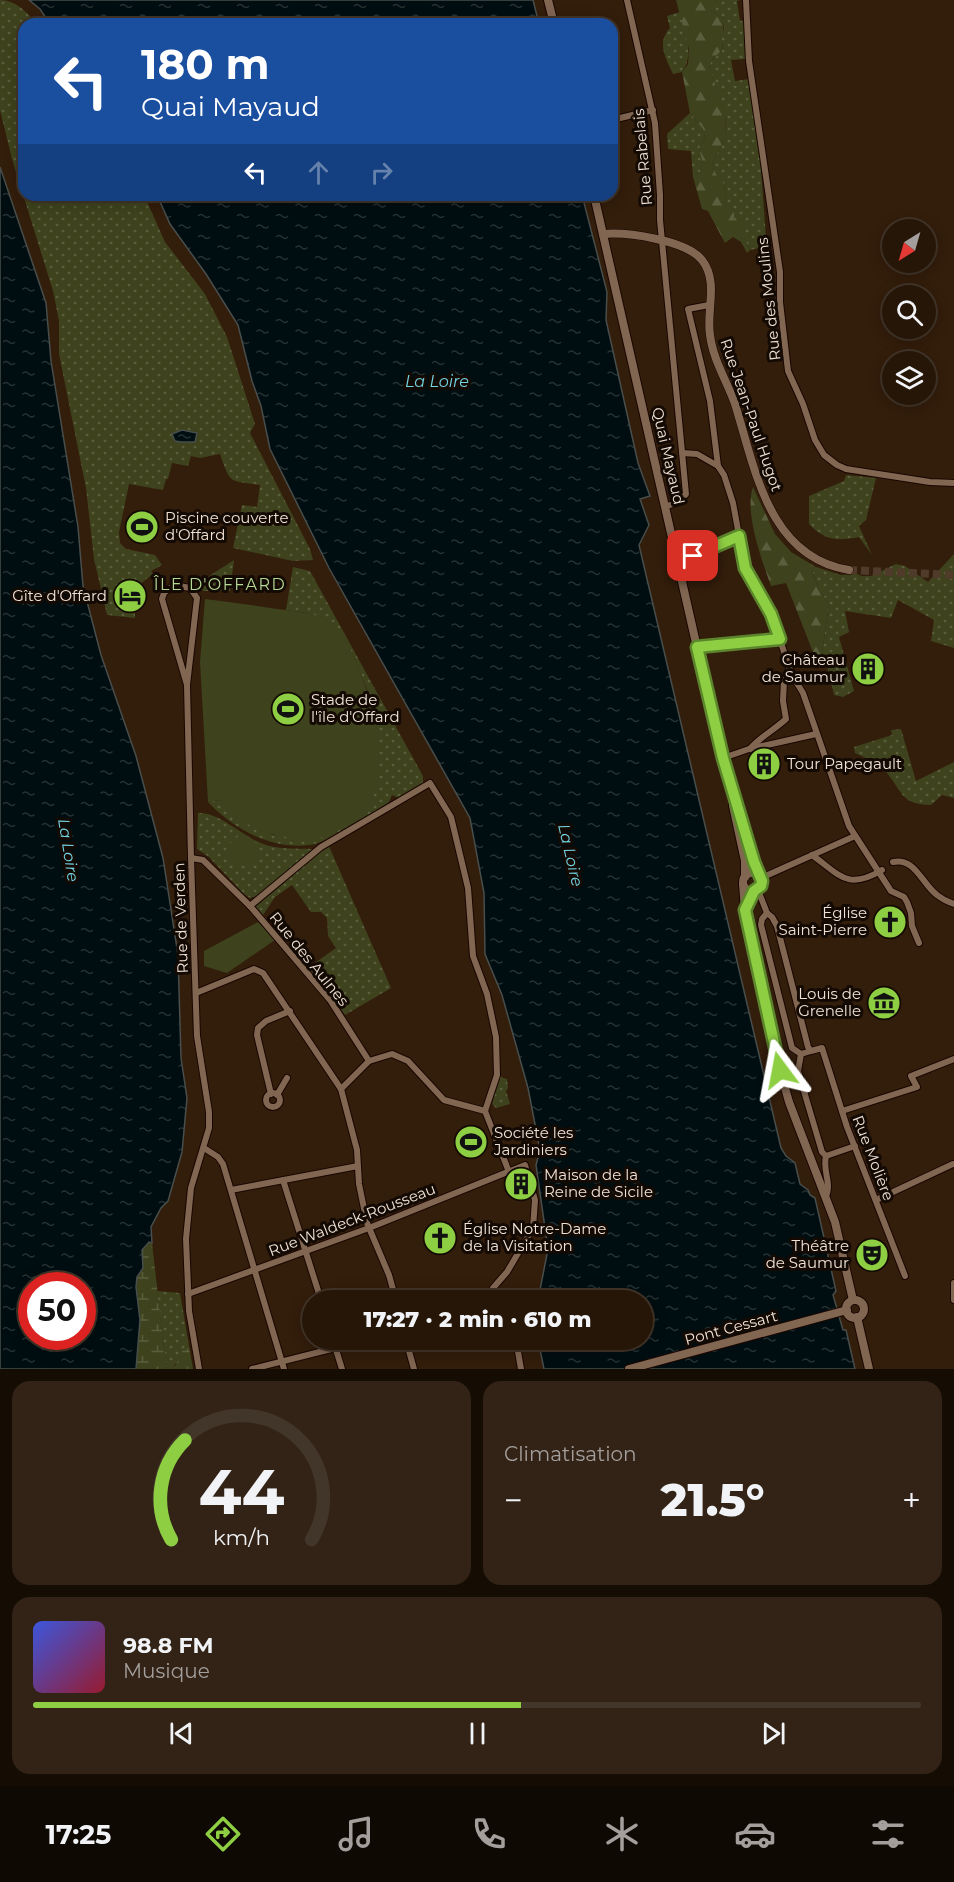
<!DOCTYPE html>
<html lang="fr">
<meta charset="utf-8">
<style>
:root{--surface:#261608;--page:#322316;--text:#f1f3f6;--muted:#a49f9c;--line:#423529;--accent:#8ece43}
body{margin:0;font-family:Montserrat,sans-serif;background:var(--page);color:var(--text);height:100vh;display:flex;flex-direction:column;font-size:22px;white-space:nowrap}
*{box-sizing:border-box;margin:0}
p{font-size:20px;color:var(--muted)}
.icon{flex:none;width:33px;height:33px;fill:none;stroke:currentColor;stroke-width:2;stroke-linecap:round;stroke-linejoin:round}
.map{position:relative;height:1369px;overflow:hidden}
.side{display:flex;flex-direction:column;gap:12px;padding:12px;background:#150c04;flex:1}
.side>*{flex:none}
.hud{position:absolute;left:18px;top:18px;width:600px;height:183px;border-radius:18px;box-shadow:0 3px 15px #0003,0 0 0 2px var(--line);background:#1a4fa0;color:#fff;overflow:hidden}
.needle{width:39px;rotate:217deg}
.controls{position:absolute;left:882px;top:219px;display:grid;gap:12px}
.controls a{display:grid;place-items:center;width:54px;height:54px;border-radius:50%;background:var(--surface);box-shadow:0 3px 15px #0003,0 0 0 2px var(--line);font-size:30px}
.speed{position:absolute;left:18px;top:1272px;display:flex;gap:12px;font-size:30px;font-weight:700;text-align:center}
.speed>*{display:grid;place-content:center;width:78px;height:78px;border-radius:50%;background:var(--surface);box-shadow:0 3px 15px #0003,0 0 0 2px var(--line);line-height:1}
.speed .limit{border:9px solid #d22;background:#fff;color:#111}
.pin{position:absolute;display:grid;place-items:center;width:51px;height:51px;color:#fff;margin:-26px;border-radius:12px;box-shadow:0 3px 9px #0006}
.me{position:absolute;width:66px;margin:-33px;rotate:347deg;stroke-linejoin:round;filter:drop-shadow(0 0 4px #0008)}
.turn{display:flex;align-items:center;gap:21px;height:126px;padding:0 24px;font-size:27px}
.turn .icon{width:78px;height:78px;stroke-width:2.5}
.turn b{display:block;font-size:42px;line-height:51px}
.lanes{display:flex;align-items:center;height:57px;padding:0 24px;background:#0003;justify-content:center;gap:30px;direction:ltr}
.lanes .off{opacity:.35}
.big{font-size:45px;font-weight:800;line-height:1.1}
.side .tile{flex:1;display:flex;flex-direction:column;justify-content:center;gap:9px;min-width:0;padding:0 21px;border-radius:18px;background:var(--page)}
.side .dial{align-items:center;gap:0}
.dial svg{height:156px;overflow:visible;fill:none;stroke:var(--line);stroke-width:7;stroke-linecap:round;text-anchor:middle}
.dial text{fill:var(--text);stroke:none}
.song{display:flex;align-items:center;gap:18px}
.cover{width:72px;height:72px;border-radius:9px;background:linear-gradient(135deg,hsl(230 70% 55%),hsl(350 70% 35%))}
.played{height:6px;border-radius:3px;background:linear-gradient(90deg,var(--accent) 55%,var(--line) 55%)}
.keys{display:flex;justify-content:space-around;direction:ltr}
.heat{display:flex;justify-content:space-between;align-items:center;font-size:33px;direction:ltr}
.side .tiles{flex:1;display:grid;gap:12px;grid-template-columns:1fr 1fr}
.tile:last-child{grid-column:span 2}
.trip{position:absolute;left:302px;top:1290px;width:351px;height:60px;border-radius:30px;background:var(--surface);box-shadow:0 3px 15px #0003,0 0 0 2px var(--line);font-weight:800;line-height:60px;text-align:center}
.tab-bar{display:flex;height:96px;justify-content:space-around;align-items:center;background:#0f0903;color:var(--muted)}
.tab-bar .icon{width:42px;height:42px}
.tab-bar .current{color:var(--accent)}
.tab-bar b{font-size:27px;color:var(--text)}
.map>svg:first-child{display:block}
</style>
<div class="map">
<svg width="954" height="1369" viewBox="0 0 954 1369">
<defs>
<pattern id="grass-dots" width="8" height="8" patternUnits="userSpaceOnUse" patternTransform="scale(1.5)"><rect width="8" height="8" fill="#3e431d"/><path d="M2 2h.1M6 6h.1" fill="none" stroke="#5a5e3d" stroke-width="1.8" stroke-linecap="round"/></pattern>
<pattern id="forest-firs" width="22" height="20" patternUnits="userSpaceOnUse" patternTransform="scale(1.5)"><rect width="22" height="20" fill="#3e431d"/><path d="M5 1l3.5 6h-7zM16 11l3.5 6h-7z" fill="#5a5e3d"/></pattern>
<pattern id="wetland-marsh" width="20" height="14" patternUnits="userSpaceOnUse" patternTransform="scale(1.5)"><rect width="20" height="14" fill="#3e431d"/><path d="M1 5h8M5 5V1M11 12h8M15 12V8" fill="none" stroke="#5a5e3d"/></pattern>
<pattern id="water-ripples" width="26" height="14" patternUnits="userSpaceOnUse" patternTransform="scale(1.5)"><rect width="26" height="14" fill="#000e11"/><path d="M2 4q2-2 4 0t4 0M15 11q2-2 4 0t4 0" fill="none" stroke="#263133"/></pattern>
</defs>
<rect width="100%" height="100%" fill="#331d0b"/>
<g fill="url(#grass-dots)">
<path d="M0,0c15,0 28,12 36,24h-12v171h120l21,47 40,52 22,43 28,87 -5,9 60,116 3,11 -20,1 -60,-13 9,-43 15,2 3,-22c-32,-5 -29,0 -40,-31l-20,4 -9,-2 -3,10 -16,-3 -4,16h-2l-3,11 -34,-6 -10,48 1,11 6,6 29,6 7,10 -11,6 2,3 -13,10 -5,26v8l-28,-3 -13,-56 -8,-71 -27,-134v-33l-6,-30 -41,-132 -12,-49z"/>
<path d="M718,0h22l-3,1 3,20 6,-1 -1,39 -14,1 4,21 14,-2 11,76 6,83 -6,10 -10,2 -15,-30 -2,-11 -7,-6 -2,-18 -8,-11 -4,-10 13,-26 1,-24 -17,-46 2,-7 12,-12 -2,-14 3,-7v-9l-13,-8 -1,-4z"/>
<path d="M680,12c5,19 15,43 2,60l-9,2c-7,-16 -17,-31 -3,-46l-3,-12z"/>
<path d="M690,113l13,16 2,8 -6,12 4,15 -2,7 -8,6 -2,-26 -23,-2 -1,-15z"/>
<path d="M846,475l30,3 -10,42 -7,6 13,29 -13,-18c-21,4 -34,4 -50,-13v-28l35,-15z"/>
<path d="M954,554v94l-23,-7 3,-21 -36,-20 -7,18 -46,-7 4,21 -10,5 15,54 -11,6 -9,-2 -7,-29 -6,-6 8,-56 -11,-16 -6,-19 4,-2 25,8 16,-1 5,2h9l25,-12 9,2 23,16z"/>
<path d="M234,560l-4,31h-27l-3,-4 6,-9z"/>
<path d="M293,567l17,4 113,205v7l-24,15 -7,-3 -4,9c-19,11 -57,38 -78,41 -39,5 -76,-16 -102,-43l12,-2 16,16 37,19 46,3 19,-8 41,-70 -4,-40 -4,-21 -20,-48 -11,-19 -32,-19 -22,-3z"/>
<path d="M901,729l15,52 38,-19v36l-12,-3 -11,10c-30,-1 -27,-11 -44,-32 -7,-9 -21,-15 -32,-20l-1,-6 38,-12 -1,-5z"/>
<path d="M198,813c21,-1 43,22 63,30 15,7 35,5 52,6l-56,47 -7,2 -6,-4 -35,-37 -12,-8z"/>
<path d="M328,844l63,144 -46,27 -12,-17 -25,-30 28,-20 -8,-12 -1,-18 -6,-6h-10l-19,-27 -17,12 -12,18 -8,-9z"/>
<path d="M500,1077l7,2 1,9 -2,3 4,13 -14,4 -4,-4z"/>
<path d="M157,1291l23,2 9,53 -16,21 -5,-2 -4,-16z"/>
</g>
<g fill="url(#forest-firs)">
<path d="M676,0h42l-7,7v4l13,8c0,13 -4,16 -1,30l-12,12 -2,7 17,45 -1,25 -13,26 4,10 8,10 2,18 7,7 2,11 8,4 3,9 -2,4 6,13 -3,3 -6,-11 -8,-5 -8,6 -17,-32 -6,-2 -9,-32 8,-6 2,-7 -4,-15 6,-12 -2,-8 -13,-16 -8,-41 6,-8 1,-15z"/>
<path d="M753,487l22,47 16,18 25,15 -4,3 6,18 11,16 -8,56h-5l-30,-77 -15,3c-9,-25 -27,-74 -18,-99z"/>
</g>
<path fill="url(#wetland-marsh)" d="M150,1242l2,1 12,106 4,16 7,1 8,-17h4l2,-3 4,23h-57l4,-49 -4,-33 1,-10 6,-9 -1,-18z"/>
<g fill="#3e431d">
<path d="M205,599c24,3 48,6 72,10 16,2 34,3 49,10 17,9 25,31 32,48 16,39 29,86 16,128 -4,12 -17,24 -27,30 -9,5 -20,12 -29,13 -27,3 -61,-4 -82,-22 -6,-4 -11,-10 -16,-16l-12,2 -8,-140z"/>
<circle cx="243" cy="851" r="15"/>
<path d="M258,922l17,18 -48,33 -23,-7v-15z"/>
</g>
<g fill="url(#water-ripples)" stroke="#484e4c" stroke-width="1.5" fill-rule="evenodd">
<path d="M29,0h504l6,24h-489l-10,-15z"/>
<path d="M0,167l46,136 5,58 27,166 5,59 18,69 35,101 27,102 15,97 3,103 6,40 -5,54 -14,49 -7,7 -10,19 1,16 -3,-1 -7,8 1,18 -6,9 -1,10 4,33 -4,49h-136zM32,1286h50v50h-50z"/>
<path d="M157,195h425l25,97 -1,28 32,143 12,33 -10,3 9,26 -10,20 142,603 5,8 9,7 5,21 8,6 2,5 5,3 21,93 -3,4 10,35h3l9,39h-311l-6,-29h104v-40h-104l10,-51 -12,-84 4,-15 -12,-62 -26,-93 -17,-41 -1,-61 -14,-75 -141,-250 -59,-119 -9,-43 -9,-25 -14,-56 -32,-51 -36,-50z"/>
<path d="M182,430l15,3 -2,9h-14l-6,-1 -3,-7z"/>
</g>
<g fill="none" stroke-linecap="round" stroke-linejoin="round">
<path stroke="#503b2a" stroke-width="8" stroke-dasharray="8 4" stroke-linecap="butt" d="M849,570l105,5"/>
<defs>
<g id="minor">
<path d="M627,0l28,123 5,72v25l26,274 -7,8 -12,4"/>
<path d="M746,0l3,61 31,211v30l8,69 15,33 12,36 9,15 13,10 9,4 84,13 24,1"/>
<path d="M612,120l41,-10"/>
<path d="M709,305l-21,4 22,92 8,65 6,9 9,28 12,65 26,46 21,61 11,18 46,133 42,65 13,6 3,5 4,11 1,13 7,17"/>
<path d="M682,453l15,1 21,12"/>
<path d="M678,558l13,-1 48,-21"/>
<path d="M697,647l83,-8"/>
<path d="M187,685l-25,-86 2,-6 10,-8 16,3 7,10 -10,87 4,173 6,178 12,76v16l-18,60 -5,51 3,72 10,58"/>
<path d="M750,749c10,-12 24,-19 36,-30l-3,-18 1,-21 8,-5"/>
<path d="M723,758l26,-9 67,-15"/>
<path d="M812,855c28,20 35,36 70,15"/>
<path d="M191,858l12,2 47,46 80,94 39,61"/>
<path d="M893,862c22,-5 29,22 44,33 5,4 11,7 17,9"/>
<path d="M761,878l94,-42"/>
<path d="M758,890l9,23 5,4 5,9 31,121 3,4 11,-3 25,79 58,149"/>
<path d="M250,906l71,-59 109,-64 21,34 17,71 5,68 14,38 9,43 1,38 -12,36"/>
<path d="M767,913l-5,6 -1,6 31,123 9,6 10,-3"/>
<path d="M196,993l58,-24 9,4 78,116 16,61 2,34 8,39 22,52 7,25"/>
<path d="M801,1054l-3,17 24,81 4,4c-4,15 7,28 -1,42"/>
<path d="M341,1089l28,-28 23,-7 16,7 36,39 41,11"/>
<circle cx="273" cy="1100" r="7"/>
<path d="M271,1094l-14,-59 1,-7 8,-7 24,-10"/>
<path d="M277,1095l10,-17"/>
<path d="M485,1111l24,61"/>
<path d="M842,1111l75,-24 -6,-11 43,-17"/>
<path d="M204,1148l14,9 5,7 61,205"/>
<path d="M826,1156l29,-10"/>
<path d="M283,1180l38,120"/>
<path d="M231,1190l127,-24"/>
<path d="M876,1200l77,-36"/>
<path d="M954,1283v17"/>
<path d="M188,1294l181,-66 156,-63 10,35 -2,28 -26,44 -14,16 -5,12"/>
<path d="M333,1340l9,29"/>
<path d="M406,1340l8,29"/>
<path d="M516,1340l5,29"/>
<path d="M252,1369l115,-29"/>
</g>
<path id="tertiary" d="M603,234c24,-2 83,6 99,26 17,22 4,50 8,75 3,25 17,46 25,69 20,64 33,153 114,166"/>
<g id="secondary">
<path d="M548,0l6,24"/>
<path d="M594,195l125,549 41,132"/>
<path d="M733,806l12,55v16"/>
<circle cx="752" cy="882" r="9"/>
<path d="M743,884l2,26 7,38 28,122 9,32 46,120 18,78"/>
<circle cx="855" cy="1309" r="9"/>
<path d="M857,1317l12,52"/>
<path d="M629,1369l218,-59"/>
</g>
</defs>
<use href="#minor" stroke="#1a0600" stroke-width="8"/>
<use href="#tertiary" stroke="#1a0600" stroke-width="9"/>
<use href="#secondary" stroke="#1a0600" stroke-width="10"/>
<use href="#minor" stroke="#816652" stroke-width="6"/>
<use href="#tertiary" stroke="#816652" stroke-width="8"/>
<use href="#secondary" stroke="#816652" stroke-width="8"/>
</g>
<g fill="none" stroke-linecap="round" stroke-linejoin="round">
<defs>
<path id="route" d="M693,556l46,-20 6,32 26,46 9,25 -83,8 26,111 31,104 8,19 -1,5 -7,5 -9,19 35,160"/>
</defs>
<use href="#route" stroke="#5c862c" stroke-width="15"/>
<use href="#route" stroke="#8ece43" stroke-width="10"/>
</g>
<defs>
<symbol id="stadium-disc" viewBox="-11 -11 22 22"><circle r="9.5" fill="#8ece43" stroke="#140a04"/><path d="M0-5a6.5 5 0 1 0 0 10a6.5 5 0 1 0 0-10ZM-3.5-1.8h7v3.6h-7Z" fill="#111"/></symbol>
<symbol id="hotel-disc" viewBox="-11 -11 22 22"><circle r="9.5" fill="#8ece43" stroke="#140a04"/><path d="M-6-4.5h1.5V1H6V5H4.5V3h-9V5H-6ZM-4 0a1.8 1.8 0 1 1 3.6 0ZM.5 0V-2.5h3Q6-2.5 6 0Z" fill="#111"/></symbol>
<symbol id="building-disc" viewBox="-11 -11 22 22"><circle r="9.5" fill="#8ece43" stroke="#140a04"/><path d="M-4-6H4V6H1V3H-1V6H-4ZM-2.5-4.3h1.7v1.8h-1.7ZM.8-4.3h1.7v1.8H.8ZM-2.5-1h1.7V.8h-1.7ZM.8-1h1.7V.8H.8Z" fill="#111"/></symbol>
<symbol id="church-disc" viewBox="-11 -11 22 22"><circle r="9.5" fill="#8ece43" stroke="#140a04"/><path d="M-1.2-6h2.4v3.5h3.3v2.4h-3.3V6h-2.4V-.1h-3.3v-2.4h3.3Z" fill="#111"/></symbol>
<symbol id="museum-disc" viewBox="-11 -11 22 22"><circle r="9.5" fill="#8ece43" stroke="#140a04"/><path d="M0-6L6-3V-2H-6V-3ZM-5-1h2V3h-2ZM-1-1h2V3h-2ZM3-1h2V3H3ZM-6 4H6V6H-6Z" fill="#111"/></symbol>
<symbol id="theatre-disc" viewBox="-11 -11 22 22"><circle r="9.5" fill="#8ece43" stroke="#140a04"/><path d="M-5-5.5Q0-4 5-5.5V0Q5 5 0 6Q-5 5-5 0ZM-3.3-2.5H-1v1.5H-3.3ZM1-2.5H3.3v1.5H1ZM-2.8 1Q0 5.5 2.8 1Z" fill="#111"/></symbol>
</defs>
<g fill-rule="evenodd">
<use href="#stadium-disc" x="123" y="508" width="38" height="38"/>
<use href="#hotel-disc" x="111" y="577" width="38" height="38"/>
<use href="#building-disc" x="849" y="650" width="38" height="38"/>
<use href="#stadium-disc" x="269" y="690" width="38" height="38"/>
<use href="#building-disc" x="745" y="745" width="38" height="38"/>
<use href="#church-disc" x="871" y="903" width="38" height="38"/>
<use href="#museum-disc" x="865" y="984" width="38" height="38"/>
<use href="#stadium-disc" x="452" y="1123" width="38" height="38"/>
<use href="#building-disc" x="502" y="1165" width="38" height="38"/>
<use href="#church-disc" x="421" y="1219" width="38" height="38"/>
<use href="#theatre-disc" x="853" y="1236" width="38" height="38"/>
</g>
<g text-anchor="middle" stroke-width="6" stroke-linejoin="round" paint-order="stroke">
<g font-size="15" fill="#f1e2d7" stroke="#140a04">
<text transform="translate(643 157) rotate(-95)" y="5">Rue Rabelais</text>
<text transform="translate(769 299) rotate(-96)" y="5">Rue des Moulins</text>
<text transform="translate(751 415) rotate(71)" y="5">Rue Jean-Paul Hugot</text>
<text transform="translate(668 456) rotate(77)" y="5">Quai Mayaud</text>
<text transform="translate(181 918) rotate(-92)" y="5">Rue de Verden</text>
<text transform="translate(309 959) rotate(51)" y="5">Rue des Aulnes</text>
<text transform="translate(873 1158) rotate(69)" y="5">Rue Molière</text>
<text transform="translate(352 1220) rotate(-21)" y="5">Rue Waldeck-Rousseau</text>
<text transform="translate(731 1328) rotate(-15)" y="5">Pont Cessart</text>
</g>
<g font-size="15" fill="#f1e2d7" stroke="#140a04" text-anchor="start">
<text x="165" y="523">Piscine couverte<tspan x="165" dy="17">d'Offard</tspan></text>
<text x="107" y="601" text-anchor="end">Gîte d'Offard</text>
<text x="845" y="665" text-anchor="end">Château<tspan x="845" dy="17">de Saumur</tspan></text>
<text x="311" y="705">Stade de<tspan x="311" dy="17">l'île d'Offard</tspan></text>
<text x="787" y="769">Tour Papegault</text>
<text x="867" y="918" text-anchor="end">Église<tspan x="867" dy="17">Saint-Pierre</tspan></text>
<text x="861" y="999" text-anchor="end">Louis de<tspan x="861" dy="17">Grenelle</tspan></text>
<text x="494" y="1138">Société les<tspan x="494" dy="17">Jardiniers</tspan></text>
<text x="544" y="1180">Maison de la<tspan x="544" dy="17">Reine de Sicile</tspan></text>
<text x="463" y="1234">Église Notre-Dame<tspan x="463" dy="17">de la Visitation</tspan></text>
<text x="849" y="1251" text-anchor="end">Théâtre<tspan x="849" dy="17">de Saumur</tspan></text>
</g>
<g font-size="16" font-style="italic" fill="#72d5e4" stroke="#140a04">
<text x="437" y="387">La Loire</text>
<text transform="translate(69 850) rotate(81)" y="6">La Loire</text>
<text transform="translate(571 855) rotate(77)" y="6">La Loire</text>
</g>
<g font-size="16" letter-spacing="1.5" fill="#b5d994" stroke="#140a04">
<text x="220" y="590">ÎLE D'OFFARD</text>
</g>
</g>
</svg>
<div class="controls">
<a><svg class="needle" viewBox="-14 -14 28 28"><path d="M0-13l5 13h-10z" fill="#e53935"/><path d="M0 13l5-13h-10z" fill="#a49f9c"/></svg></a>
<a><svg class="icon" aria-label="search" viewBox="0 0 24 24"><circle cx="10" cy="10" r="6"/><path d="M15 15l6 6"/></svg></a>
<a><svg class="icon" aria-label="layers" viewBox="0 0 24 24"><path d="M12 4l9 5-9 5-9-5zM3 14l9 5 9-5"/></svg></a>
</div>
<div class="speed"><div class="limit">50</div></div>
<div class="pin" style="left:693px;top:556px;background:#d93025"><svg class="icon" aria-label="arrive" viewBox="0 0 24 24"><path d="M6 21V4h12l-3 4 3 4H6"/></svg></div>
<svg class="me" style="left:780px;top:1070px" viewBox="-20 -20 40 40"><path d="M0-17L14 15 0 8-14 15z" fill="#8ece43" stroke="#fff" stroke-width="4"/></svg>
<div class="trip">17:27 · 2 min · 610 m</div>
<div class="hud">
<div class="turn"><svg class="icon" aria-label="left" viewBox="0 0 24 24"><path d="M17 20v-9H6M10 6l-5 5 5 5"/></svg><div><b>180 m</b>Quai Mayaud</div></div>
<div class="lanes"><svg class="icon" aria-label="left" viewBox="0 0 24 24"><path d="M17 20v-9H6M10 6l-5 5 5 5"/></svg><svg class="icon off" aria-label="ahead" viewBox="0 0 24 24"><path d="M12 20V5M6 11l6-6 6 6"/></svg><svg class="icon off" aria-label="right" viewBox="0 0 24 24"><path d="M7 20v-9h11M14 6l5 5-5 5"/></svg></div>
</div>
</div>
<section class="side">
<div class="tiles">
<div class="tile dial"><svg viewBox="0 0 100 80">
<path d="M14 69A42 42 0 1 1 86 69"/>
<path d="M14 69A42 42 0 0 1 21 18" stroke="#8ece43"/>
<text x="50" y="56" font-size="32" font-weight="700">44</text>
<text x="50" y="72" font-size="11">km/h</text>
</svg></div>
<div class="tile"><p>Climatisation</p>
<div class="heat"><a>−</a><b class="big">21.5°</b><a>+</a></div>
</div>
<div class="tile">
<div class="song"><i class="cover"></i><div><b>98.8 FM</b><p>Musique</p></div></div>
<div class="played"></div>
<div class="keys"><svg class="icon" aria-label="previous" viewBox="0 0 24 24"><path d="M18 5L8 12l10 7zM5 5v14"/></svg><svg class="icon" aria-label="pause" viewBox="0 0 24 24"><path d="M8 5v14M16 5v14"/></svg><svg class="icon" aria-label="next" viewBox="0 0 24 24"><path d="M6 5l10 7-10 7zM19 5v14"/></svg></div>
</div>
</div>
</section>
<nav class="tab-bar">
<b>17:25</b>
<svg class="icon current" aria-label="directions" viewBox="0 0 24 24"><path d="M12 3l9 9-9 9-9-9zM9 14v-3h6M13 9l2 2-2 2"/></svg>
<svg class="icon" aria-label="music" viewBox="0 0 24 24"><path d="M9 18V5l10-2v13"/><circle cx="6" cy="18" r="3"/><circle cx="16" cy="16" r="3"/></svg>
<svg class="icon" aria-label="phone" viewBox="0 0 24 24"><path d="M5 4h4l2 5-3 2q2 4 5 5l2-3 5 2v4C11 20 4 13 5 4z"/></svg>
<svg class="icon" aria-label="climate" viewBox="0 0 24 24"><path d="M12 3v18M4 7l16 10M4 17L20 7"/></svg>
<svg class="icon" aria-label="car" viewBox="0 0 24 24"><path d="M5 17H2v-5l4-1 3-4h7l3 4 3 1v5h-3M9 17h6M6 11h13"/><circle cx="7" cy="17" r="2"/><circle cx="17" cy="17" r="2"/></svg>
<svg class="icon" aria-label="filters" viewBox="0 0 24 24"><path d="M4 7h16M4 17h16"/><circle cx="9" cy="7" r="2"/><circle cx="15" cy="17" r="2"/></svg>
</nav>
